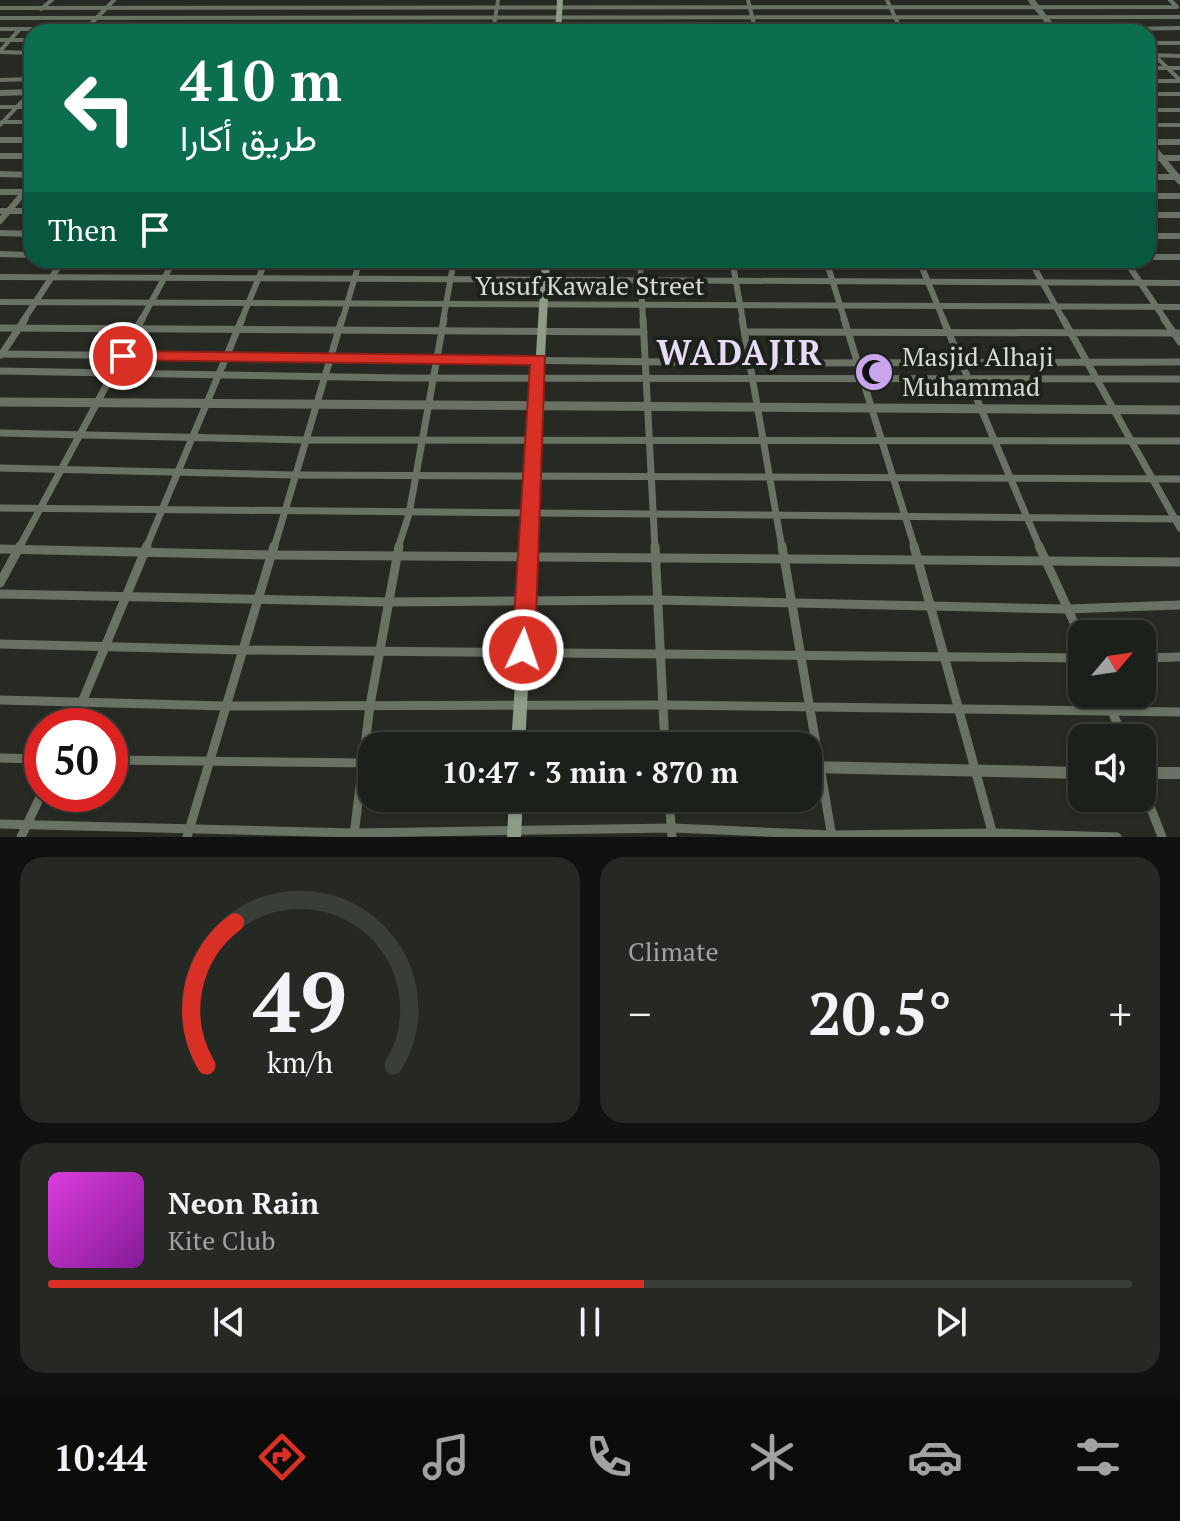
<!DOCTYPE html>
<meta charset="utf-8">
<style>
:root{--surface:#1c201a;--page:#252823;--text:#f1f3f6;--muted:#a0a3a2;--line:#3a3e39;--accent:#d93025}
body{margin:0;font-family:"PT Serif",Vazirmatn,serif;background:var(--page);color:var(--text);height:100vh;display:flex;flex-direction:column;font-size:30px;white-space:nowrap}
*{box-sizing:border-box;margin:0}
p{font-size:26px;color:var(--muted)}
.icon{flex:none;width:44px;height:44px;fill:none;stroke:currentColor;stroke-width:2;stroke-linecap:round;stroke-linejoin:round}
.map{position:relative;height:837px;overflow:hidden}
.details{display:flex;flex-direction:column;gap:20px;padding:20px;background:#0f120e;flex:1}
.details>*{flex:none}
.hud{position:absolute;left:24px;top:24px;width:1132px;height:244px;border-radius:24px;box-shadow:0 2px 6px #0004,0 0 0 2px var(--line);background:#0b6e4f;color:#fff;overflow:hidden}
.needle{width:52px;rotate:61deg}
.fabs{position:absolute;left:1068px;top:620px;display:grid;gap:16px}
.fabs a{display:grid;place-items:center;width:88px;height:88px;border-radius:16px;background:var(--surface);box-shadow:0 2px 6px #0004,0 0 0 2px var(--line);font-size:40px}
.speed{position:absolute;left:24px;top:708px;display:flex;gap:16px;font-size:40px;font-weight:700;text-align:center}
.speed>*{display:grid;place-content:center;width:104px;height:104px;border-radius:50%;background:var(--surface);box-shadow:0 2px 6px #0004,0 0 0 2px var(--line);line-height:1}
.speed .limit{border:12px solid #d22;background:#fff;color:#111}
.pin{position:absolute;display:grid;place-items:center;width:68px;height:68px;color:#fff;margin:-34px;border:4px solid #fff;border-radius:50%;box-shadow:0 2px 8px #0007}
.me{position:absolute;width:88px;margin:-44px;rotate:3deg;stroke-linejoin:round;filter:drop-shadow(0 0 6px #0008)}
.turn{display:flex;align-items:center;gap:28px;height:168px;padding:0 24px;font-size:36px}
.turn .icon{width:104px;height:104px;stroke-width:2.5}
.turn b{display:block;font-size:56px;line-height:68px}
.then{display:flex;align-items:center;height:76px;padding:0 24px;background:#0003;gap:16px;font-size:30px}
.big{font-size:60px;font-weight:700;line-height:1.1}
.details .card{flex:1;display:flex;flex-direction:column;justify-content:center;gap:12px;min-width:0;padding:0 28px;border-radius:24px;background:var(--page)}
.details .dial{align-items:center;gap:0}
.dial svg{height:208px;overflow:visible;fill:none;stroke:var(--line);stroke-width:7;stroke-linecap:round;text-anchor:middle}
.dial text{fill:var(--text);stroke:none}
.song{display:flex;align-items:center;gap:24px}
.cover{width:96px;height:96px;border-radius:12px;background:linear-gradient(135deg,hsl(300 70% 55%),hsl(290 70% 35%))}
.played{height:8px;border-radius:4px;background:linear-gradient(90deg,var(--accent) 55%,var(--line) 55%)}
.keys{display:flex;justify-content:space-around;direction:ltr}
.heat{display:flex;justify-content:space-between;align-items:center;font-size:44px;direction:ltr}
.details .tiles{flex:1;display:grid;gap:20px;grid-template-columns:1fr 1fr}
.card:last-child{grid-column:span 2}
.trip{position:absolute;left:358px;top:732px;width:464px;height:80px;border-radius:24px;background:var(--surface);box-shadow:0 2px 6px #0004,0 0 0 2px var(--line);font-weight:700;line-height:80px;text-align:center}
.tab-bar{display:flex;height:128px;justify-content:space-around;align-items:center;background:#0b0d0a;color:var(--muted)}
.tab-bar .icon{width:56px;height:56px}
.tab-bar .active{color:var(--accent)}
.tab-bar b{font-size:36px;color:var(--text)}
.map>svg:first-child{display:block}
</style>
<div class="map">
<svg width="1180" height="837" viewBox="0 0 1180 837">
<rect width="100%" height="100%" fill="#262a23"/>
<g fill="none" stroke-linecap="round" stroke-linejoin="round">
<g stroke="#6a7165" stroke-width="4">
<path d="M748,0l8,32"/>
<path d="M887,0l15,32"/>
<path d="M0,8l1177,-1 -7,-7"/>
<path d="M41,9l11,-9"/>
<path d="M0,18l1180,-1"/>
<path d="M0,29h1129"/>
<path d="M1129,29l51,-1"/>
<path d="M85,30l29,-30"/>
<path d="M493,32l5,-32"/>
<path d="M0,40h32"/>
<path d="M1148,43h32"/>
<path d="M0,51l20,-22"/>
<path d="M0,52l32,1"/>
<path d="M1148,55l32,1"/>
<path d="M1155,56l25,24"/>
<path d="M1148,68h32"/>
<path d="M0,80l32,-1"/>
<path d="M1148,81h32"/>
<path d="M1148,94h32"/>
<path d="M0,107h32"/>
<path d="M1148,110h32"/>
<path d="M2,122h30"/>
<path d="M0,125l32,-34"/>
<path d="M1148,125h32"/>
<path d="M0,140h32"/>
</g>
<g stroke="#6a7165" stroke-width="6">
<path d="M0,140h32"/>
<path d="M1148,142h32"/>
<path d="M0,156h32"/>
<path d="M1148,158h32"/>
<path d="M0,174l32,1"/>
<path d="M1148,177h32"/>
<path d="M0,192h32"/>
<path d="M1148,196h32"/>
<path d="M0,211h32"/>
<path d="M1148,215h32"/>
<path d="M0,221l32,-38"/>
<path d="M0,233l32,1"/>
<path d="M1148,236h32"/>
<path d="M0,254l32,1"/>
<path d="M1148,257h32"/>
<path d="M640,260l3,61"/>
<path d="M732,260l11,61"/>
<path d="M826,260l19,61"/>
<path d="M919,260l25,61"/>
<path d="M1030,260l34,61"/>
<path d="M1125,260l41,61"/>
<path d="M0,277l1180,6"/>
<path d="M0,302l1180,5"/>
<path d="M23,321l40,-61"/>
<path d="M141,321l33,-61"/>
<path d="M241,321l25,-61"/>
<path d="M342,321l18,-61"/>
<path d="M443,321l11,-61"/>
</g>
<g stroke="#6a7165" stroke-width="7">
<path d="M643,319l12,229"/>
<path d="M742,319l40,229"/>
<path d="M844,319l71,229"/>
<path d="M943,319l97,229"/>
<path d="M1063,319l117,209"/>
<path d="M1164,319l16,23"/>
<path d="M0,328l644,4"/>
<path d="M745,332l435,1"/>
<path d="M0,354l749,9 431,-1"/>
<path d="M1,355l24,-36"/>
<path d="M0,371l403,7 777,1"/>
<path d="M0,433l305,7 875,1"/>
<path d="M0,468l294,7 886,4"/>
<path d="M0,508l1180,11"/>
<path d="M19,548l123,-229"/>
<path d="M146,548l96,-229"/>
<path d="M274,548l68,-229"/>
<path d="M398,548l11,-34 35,-195"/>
</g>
<g stroke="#6a7165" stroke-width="9">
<path d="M655,546l10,200"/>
<path d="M782,546l50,291"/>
<path d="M914,546l79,289"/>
<path d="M1039,546l43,94"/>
<path d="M0,549l270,6 910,7"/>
<path d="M0,583l20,-37"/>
<path d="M0,594l391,8 267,-2 409,9 113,-4"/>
<path d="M0,644l242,6 840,8"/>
<path d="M1142,658l38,-1"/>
<path d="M1105,694l18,44"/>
<path d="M0,700l226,6 438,-1 516,7"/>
<path d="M72,726l75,-180"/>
<path d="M0,758l42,1"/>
<path d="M110,760l262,3"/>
<path d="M1142,785l20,52"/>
<path d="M669,798l3,39"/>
<path d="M0,824l355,9 318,-5 159,7 161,-2 124,4"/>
<path d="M354,835l16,-130 29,-159"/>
<path d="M21,837l21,-44"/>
<path d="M187,837l87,-291"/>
</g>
<g stroke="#6a7165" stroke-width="6">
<path d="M1031,0l25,32"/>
<path d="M0,93l32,-1"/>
</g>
<path stroke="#6a7165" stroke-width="7" d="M1148,142l32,39"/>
<path stroke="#6a7165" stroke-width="9" d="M0,402l1180,8"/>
<g stroke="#6a7165" stroke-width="12">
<path d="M808,767l274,6"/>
<path d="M1142,773h38"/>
</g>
<g fill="#8e9b87" fill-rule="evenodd">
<path d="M557,0h6l-2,32h-6z"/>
<path d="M542,260h8l-25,486h-14z"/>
<path d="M509,798h14l-2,39h-14z"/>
</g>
</g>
<path fill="#d93025" stroke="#8d1f18" stroke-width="2" d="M123,351l422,5 -10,294 -4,6h-16l-3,-6 18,-285 -413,-5v-7z"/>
<defs>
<symbol id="mosque-disc" viewBox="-11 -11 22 22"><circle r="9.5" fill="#c9a5ee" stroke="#1c211a"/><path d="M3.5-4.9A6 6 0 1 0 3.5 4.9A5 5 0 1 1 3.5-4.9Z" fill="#111"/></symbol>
</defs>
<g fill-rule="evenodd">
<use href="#mosque-disc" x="852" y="350" width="44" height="44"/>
</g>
<g text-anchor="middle" stroke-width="8" stroke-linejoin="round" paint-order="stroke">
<g font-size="26" fill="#d7dad5" stroke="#1c211a">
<text x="590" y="295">Yusuf Kawale Street</text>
</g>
<g font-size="26" fill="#d7dad5" stroke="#1c211a" text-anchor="start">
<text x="902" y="366">Masjid Alhaji<tspan x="902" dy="30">Muhammad</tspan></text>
</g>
<g font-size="34" font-weight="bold" letter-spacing="2" fill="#e8dbf6" stroke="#1c211a">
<text x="740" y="365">WADAJIR</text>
</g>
</g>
</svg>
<div class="fabs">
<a><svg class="needle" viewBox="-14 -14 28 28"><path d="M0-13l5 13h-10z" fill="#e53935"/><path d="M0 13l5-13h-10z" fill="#a0a3a2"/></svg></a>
<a><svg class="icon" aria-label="sound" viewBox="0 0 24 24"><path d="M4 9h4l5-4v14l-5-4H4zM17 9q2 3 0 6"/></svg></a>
</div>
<div class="speed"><div class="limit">50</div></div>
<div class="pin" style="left:123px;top:356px;background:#d93025"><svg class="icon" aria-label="arrive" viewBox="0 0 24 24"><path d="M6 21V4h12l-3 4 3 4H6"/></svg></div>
<svg class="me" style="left:523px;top:650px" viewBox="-20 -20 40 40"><circle r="17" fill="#d93025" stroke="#fff" stroke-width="3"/><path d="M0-11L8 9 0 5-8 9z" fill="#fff"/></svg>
<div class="trip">10:47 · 3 min · 870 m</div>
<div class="hud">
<div class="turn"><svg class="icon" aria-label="left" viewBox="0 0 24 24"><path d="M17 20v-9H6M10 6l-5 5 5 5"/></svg><div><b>410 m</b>طريق أكارا</div></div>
<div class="then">Then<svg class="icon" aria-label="arrive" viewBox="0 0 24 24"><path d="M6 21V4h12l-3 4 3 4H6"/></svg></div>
</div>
</div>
<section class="details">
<div class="tiles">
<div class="card dial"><svg viewBox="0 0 100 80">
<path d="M14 69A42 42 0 1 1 86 69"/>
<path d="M14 69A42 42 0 0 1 25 14" stroke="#d93025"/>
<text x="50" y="56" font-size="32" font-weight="700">49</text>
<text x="50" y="72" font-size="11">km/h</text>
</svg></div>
<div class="card"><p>Climate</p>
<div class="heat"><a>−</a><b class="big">20.5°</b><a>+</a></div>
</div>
<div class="card">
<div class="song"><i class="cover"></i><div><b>Neon Rain</b><p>Kite Club</p></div></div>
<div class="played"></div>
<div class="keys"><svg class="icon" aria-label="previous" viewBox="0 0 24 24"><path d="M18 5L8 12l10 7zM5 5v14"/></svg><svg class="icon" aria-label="pause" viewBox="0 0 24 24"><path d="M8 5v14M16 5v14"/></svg><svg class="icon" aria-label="next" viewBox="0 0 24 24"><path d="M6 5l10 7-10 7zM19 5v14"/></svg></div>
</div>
</div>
</section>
<nav class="tab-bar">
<b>10:44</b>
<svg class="icon active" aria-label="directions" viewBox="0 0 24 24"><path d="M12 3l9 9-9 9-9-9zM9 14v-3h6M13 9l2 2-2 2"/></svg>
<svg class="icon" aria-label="music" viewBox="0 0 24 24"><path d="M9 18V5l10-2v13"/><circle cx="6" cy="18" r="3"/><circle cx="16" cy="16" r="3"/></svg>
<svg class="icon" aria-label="phone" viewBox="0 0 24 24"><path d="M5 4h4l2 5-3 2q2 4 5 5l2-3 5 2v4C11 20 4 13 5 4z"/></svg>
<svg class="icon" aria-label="climate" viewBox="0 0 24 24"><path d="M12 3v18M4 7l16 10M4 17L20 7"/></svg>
<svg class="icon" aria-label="car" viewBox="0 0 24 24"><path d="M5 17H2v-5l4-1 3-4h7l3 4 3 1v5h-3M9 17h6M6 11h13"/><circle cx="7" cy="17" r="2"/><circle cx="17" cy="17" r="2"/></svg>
<svg class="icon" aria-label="filters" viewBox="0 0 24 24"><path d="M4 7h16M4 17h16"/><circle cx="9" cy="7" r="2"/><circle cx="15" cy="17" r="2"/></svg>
</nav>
